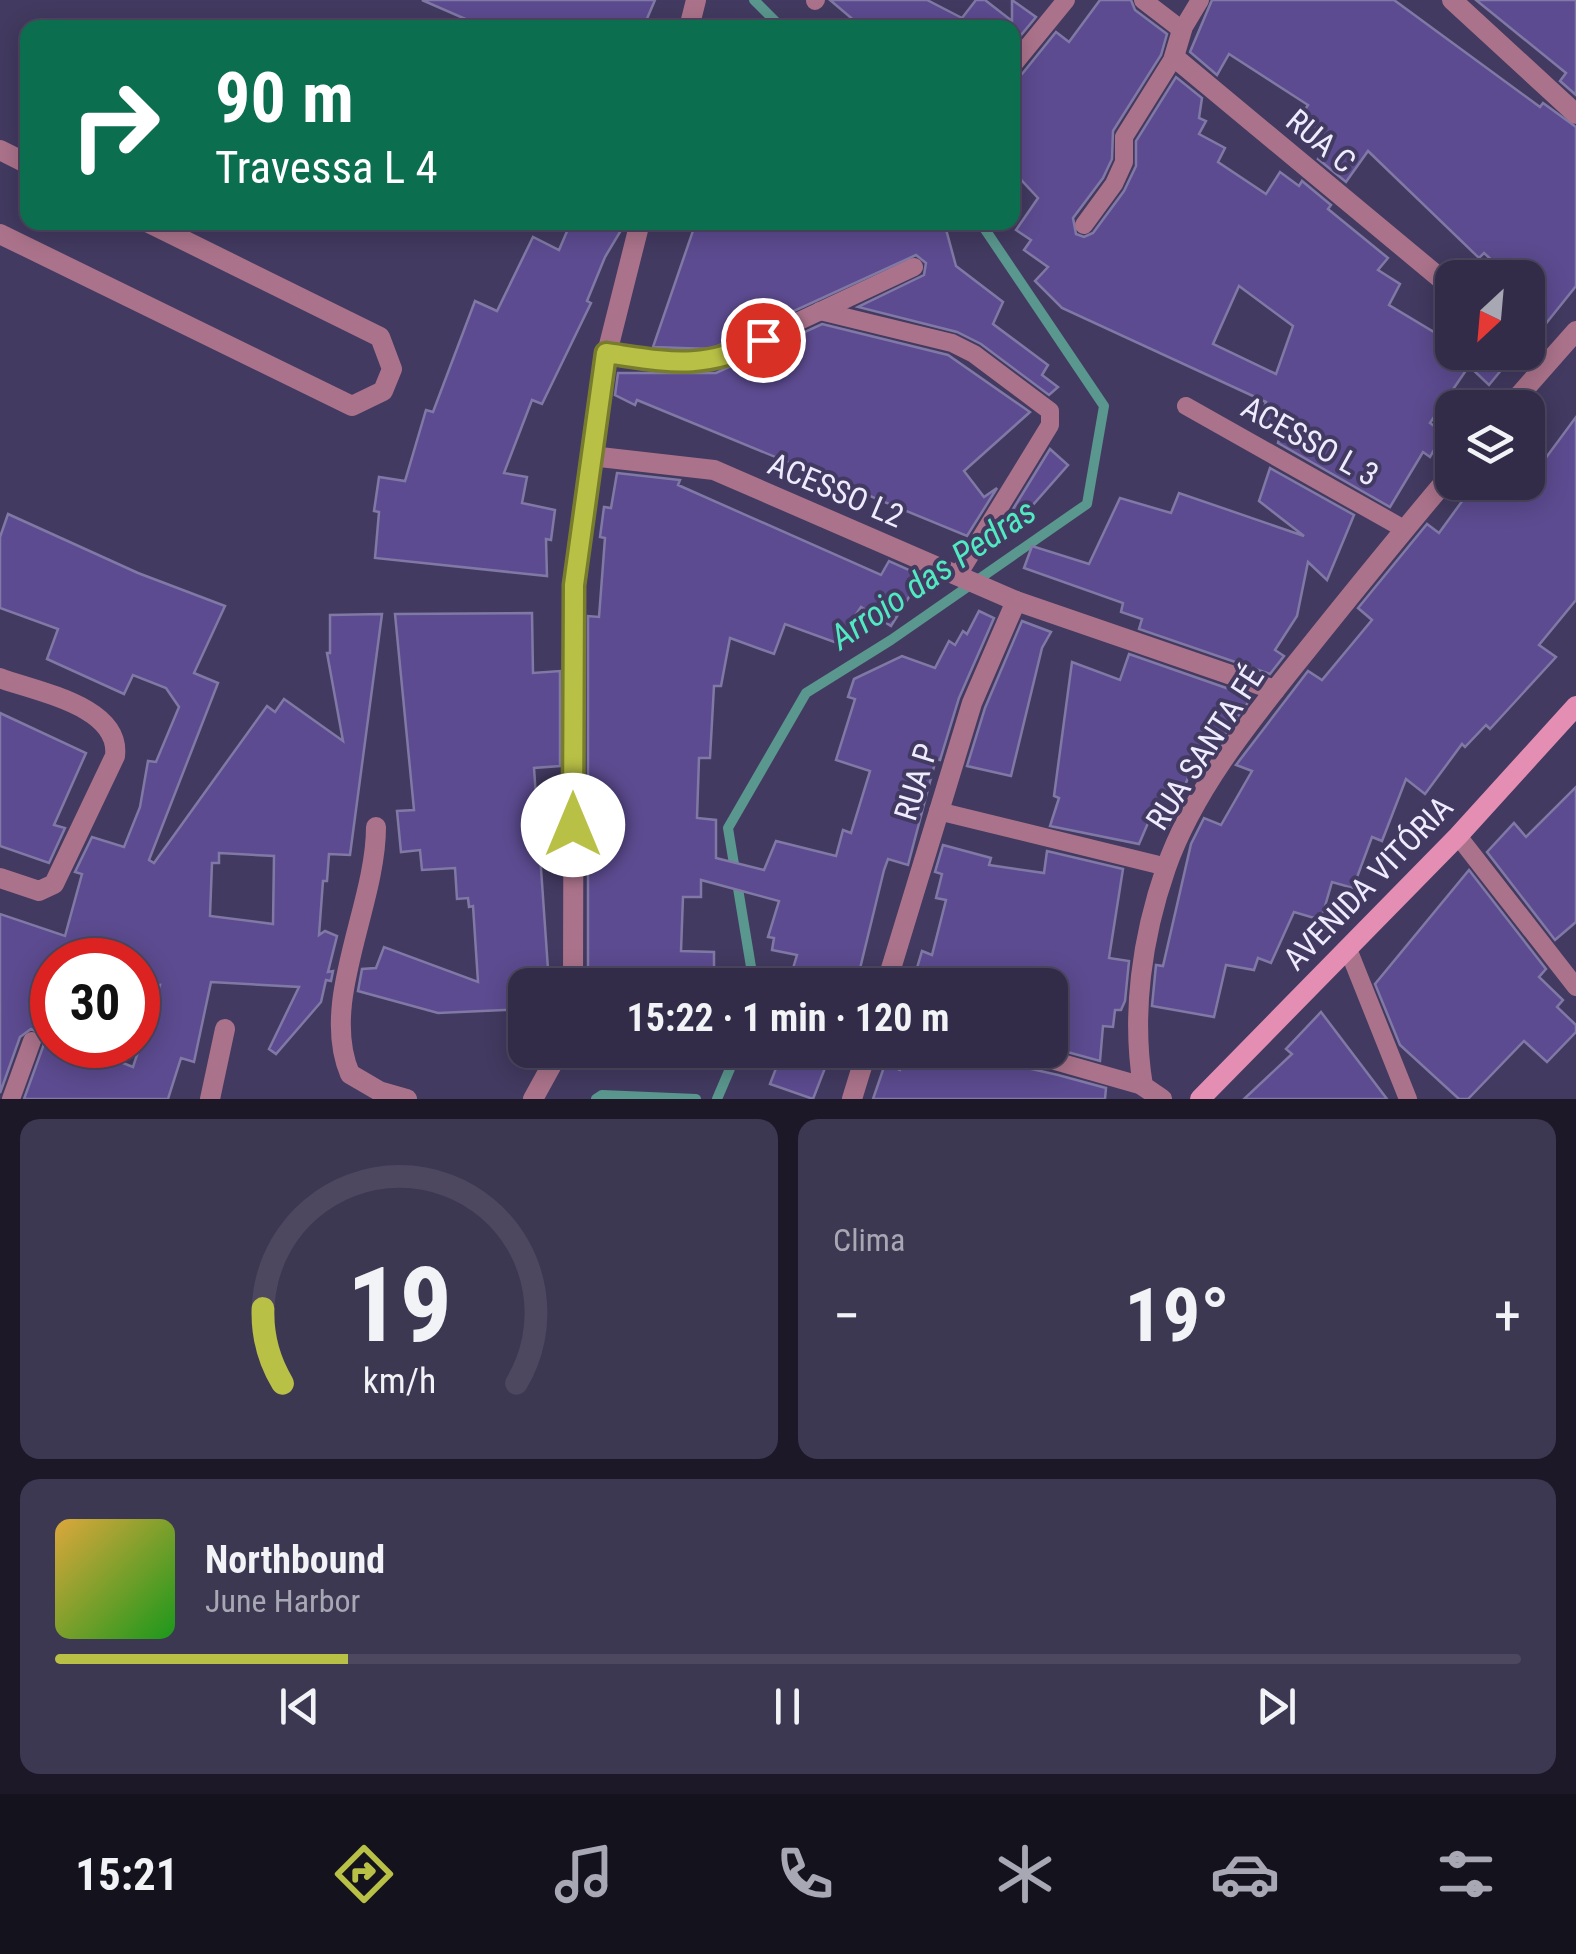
<!DOCTYPE html>
<html lang="pt">
<meta charset="utf-8">
<style>
:root{--surface:#322c48;--page:#3d3852;--text:#f1f3f6;--muted:#a8a7b4;--line:#4d4860;--accent:#b9c046}
body{margin:0;font-family:"Roboto Condensed",sans-serif;background:var(--page);color:var(--text);height:100vh;display:flex;flex-direction:column;font-size:38px;white-space:nowrap}
*{box-sizing:border-box;margin:0}
p{font-size:32px;color:var(--muted)}
.icon{flex:none;width:55px;height:55px;fill:none;stroke:currentColor;stroke-width:2;stroke-linecap:round;stroke-linejoin:round}
.map{position:relative;height:1099px;overflow:hidden}
.sheet{display:flex;flex-direction:column;gap:20px;padding:20px;background:#1c1828;flex:1}
.sheet>*{flex:none}
.top-card{position:absolute;left:20px;top:20px;width:1000px;height:210px;border-radius:20px;box-shadow:0 5px 25px #0003,0 0 0 2px var(--line);background:#0b6e4f;color:#fff;overflow:hidden}
.needle{width:65px;rotate:206deg}
.fabs{position:absolute;left:1435px;top:260px;display:grid;gap:20px}
.fabs a{display:grid;place-items:center;width:110px;height:110px;border-radius:20px;background:var(--surface);box-shadow:0 5px 25px #0003,0 0 0 2px var(--line);font-size:50px}
.speed{position:absolute;left:30px;top:938px;display:flex;gap:20px;font-size:50px;font-weight:700;text-align:center}
.speed>*{display:grid;place-content:center;width:130px;height:130px;border-radius:50%;background:var(--surface);box-shadow:0 5px 25px #0003,0 0 0 2px var(--line);line-height:1}
.speed .limit{border:15px solid #d22;background:#fff;color:#111}
.pin{position:absolute;display:grid;place-items:center;width:85px;height:85px;color:#fff;margin:-42px;border:5px solid #fff;border-radius:50%;box-shadow:0 2px 10px #0007}
.me{position:absolute;width:110px;margin:-55px;rotate:0deg;stroke-linejoin:round;filter:drop-shadow(0 0 8px #0008)}
.turn{display:flex;align-items:center;gap:35px;height:210px;padding:0 30px;font-size:45px}
.turn .icon{width:130px;height:130px;stroke-width:2.5}
.turn b{display:block;font-size:70px;line-height:85px}
.big{font-size:75px;font-weight:700;line-height:1.1}
.sheet .widget{flex:1;display:flex;flex-direction:column;justify-content:center;gap:15px;min-width:0;padding:0 35px;border-radius:20px;background:var(--page)}
.sheet .dial{align-items:center;gap:0}
.dial svg{height:260px;overflow:visible;fill:none;stroke:var(--line);stroke-width:7;stroke-linecap:round;text-anchor:middle}
.dial text{fill:var(--text);stroke:none}
.song{display:flex;align-items:center;gap:30px}
.cover{width:120px;height:120px;border-radius:15px;background:linear-gradient(135deg,hsl(40 70% 55%),hsl(120 70% 35%))}
.played{height:10px;border-radius:5px;background:linear-gradient(90deg,var(--accent) 20%,var(--line) 20%)}
.keys{display:flex;justify-content:space-around;direction:ltr}
.heat{display:flex;justify-content:space-between;align-items:center;font-size:55px;direction:ltr}
.sheet .tiles{flex:1;display:grid;gap:20px;grid-template-columns:1fr 1fr}
.widget:last-child{grid-column:span 2}
.trip{position:absolute;left:508px;top:968px;width:560px;height:100px;border-radius:20px;background:var(--surface);box-shadow:0 5px 25px #0003,0 0 0 2px var(--line);font-weight:700;line-height:100px;text-align:center}
.tab-bar{display:flex;height:160px;justify-content:space-around;align-items:center;background:#14121d;color:var(--muted)}
.tab-bar .icon{width:70px;height:70px}
.tab-bar .current{color:var(--accent)}
.tab-bar b{font-size:45px;color:var(--text)}
.map>svg:first-child{display:block}
</style>
<div class="map">
<svg width="1576" height="1099" viewBox="0 0 1576 1099">
<rect width="100%" height="100%" fill="#423a60"/>
<g fill="none" stroke-linecap="round" stroke-linejoin="round">
<g stroke="#5a978e" stroke-width="10">
<path d="M754,0l28,28"/>
<path d="M754,985l-26,-157 78,-135 85,-53 196,-136 17,-98 -124,-184"/>
<path d="M596,1099l6,-4 94,4"/>
<path d="M717,1099l21,-49"/>
</g>
</g>
<g fill="#5c4b90" stroke="#8179a5" stroke-width="2.5" fill-rule="evenodd">
<path d="M422,0h233l-12,28h-157z"/>
<path d="M830,0h97l35,18 14,-18h9l27,21v-21l24,17 -24,29v-18h-149z"/>
<path d="M1100,0h31l4,10 32,24 -6,21 -48,76 -1,28 -9,19 -30,40 3,16 8,3 9,-4 31,-42 12,-25v-25l40,-64 26,21 -3,20 7,3 -7,13 26,14 -7,14 48,32 14,-22 19,14 3,-5 29,24 -3,4 60,49 -10,12 22,14 -11,21 45,27 18,-23v43h64l-27,33 -20,-19 -39,57 14,10 -14,24 -7,-5 -33,55 -112,-64 4,-14 -23,-8 7,-19 -204,-94 -27,-27 13,-14 -24,-17 7,-10 -15,-10 22,-32 -26,-28v-92l10,-4 34,-42 13,10zM1239,286l54,40 -17,48 -63,-30z"/>
<path d="M1212,0h182l146,107 3,-4 33,24v159l-48,60v-68h-17l-27,-25 -5,5 -111,-107 -22,31 -28,-23 14,-20 -32,-22 8,-12 -79,-51 -12,21 -27,-23z"/>
<path d="M1476,0h100v95l-16,-14 6,-8z"/>
<path d="M571,222h55l-21,35 -18,44 4,2 -49,101 -10,-4 -28,73 23,4 -5,26 33,7 -4,30 -5,-1 1,37 -172,-18 4,-46 -5,-1 5,-34 26,4 21,-71 7,2 42,-111 22,10 36,-74 26,13z"/>
<path d="M696,222h248l12,44 47,36 -10,22 55,41 -6,10 16,12 -9,8 -68,-51 -24,-12 -99,-25 66,-32 2,-12 -10,-8 -205,94 -58,-2z"/>
<path d="M822,324l126,31 82,57 -66,59 20,26 13,-9 -30,48 -330,-136 -2,5 -20,-10 3,-22h98z"/>
<path d="M1576,417v183l-37,45 17,12 -66,72 -4,-4 -21,22 -3,-3 -37,50 -19,-15 -24,62 -10,-4 -19,51 -21,-6 -11,38 -27,-8 -23,51 -13,-5 -4,12 -28,-5 -12,52 -62,-11 4,-41 7,1 28,-122 13,-26 17,7 31,-54 -16,-6 3,-4 69,-90 14,9 50,-60 -14,-12 69,-84 12,9 37,-51h52z"/>
<path d="M1050,449l18,16 -58,66 -8,-4z"/>
<path d="M1270,468l84,47 -27,65 -19,-18 -11,54 -22,34 9,6 -14,18 -131,-45 3,-10 -21,-7 2,-9 -99,-35 8,-22 57,18 31,-66 51,15 8,-20 125,43 -45,-35z"/>
<path d="M617,473l63,7 -2,5 203,90 8,-14 27,12 -7,12 5,4 -23,37 -30,-19 -24,36 -52,-19 -11,30 -44,-16 -9,48h-7l-4,72h-11l-2,60 19,2v38l48,12 12,-29 60,15 7,-26 8,3 19,-62 -34,-11 19,-61 -7,-2 6,-18 48,-23 33,12 14,-27 6,4 8,-14 4,3 12,-23 15,7 -35,80 -19,62 -4,-1 -28,106 -20,-6 -4,11 -28,115h-68l9,-30 -25,-5 2,-12 -6,-1 11,-36 -78,-21v17h-18l-2,54 33,1v29l-126,4v-369l11,1 6,-79 -5,-1 4,-30 7,1z"/>
<path d="M8,514l130,59 87,33 -31,67 24,10 -69,177 5,3 113,-157 8,6 9,-13 59,42 -16,-88h3v-38l52,-1 -32,241 -21,-1 -2,27h-4l-4,54 6,-4 12,5 -9,36 5,-1 -2,10 -5,-1 -5,22 -45,52 -7,-5 30,-62 -88,-5 -17,80 -13,-4 -13,41h-144l20,-55 -2,-10 -11,-5 -11,8 -20,56v-179l65,22 17,-62 -7,-2 17,-35 32,10 16,-40 8,-46 8,1 23,-55 -13,-19 -33,-13 -9,19 -77,-35 11,-30 -58,-21v-71zM219,853l55,3 -1,68 -63,-8 2,-53h7zM52,960h86v27l22,-2 -27,82 -55,-22h-26z"/>
<path d="M532,613l1,60 27,-2v95l-26,2 14,201 -30,2 7,38 -87,4 -80,-22 4,-22 14,-1 8,-21 94,35 -5,-76 -4,1 -1,-9 -11,1 -2,-31 -33,2 -2,-20 -19,2 -4,-41 17,-1 -19,-196z"/>
<path d="M1022,621l29,11 -9,16 -31,128 -44,-10 18,-58z"/>
<path d="M1129,654l123,43 -42,58 -11,-4 -33,81 -18,-9 -9,21 -89,-18 9,-28 -5,-2 18,-134 48,18z"/>
<path d="M0,713l86,40 -32,72 11,3 -16,35 -49,-17z"/>
<path d="M1576,787v135l-21,18 -68,-88 27,-29 12,14z"/>
<path d="M943,845l48,13 -2,7 55,8 3,-22 76,18 -14,89 20,3 -4,40 -4,9h-6l-2,17 -10,-1 -3,35 -40,-11 3,-36 -13,-2v-27h-138l10,-34 10,4 14,-55 -10,-2 6,-24 -7,-2z"/>
<path d="M1469,870l77,99 -7,8 24,23 -6,7 19,18v7l-29,30 -23,-21 -56,58h-9l-59,-54 -25,-61z"/>
<path d="M1321,1012l66,87h-143l48,-45 -6,-5z"/>
<path d="M783,1050h49l-19,49 -43,-15z"/>
<path d="M908,1050h39l111,25 48,13 -1,11h-232l12,-35 15,6z"/>
</g>
<g fill="none" stroke-linecap="round" stroke-linejoin="round">
<g stroke="#ab738b" stroke-width="18">
<path d="M1143,0l39,30 18,-30"/>
<path d="M815,1l1,-1"/>
<path d="M1012,66l54,-66"/>
<path d="M1084,225l30,-41 10,-22v-25l50,-80"/>
<path d="M820,311l132,32 22,11 76,57v14l-92,150"/>
<path d="M607,353l81,11 26,-3 200,-94"/>
<path d="M1186,406l218,123"/>
<path d="M938,811l229,56"/>
<path d="M1458,836l118,151"/>
<path d="M1348,949l60,150"/>
<path d="M1016,1050l127,36"/>
<path d="M11,1099l21,-58"/>
</g>
<g stroke="#ab738b" stroke-width="20">
<path d="M1452,0l124,114"/>
<path d="M689,28l7,-28"/>
<path d="M1182,30l-8,27 278,231"/>
<path d="M0,150l28,14"/>
<path d="M0,234l352,172 31,-15 9,-22 -12,-32 -233,-115"/>
<path d="M1508,408l68,-77"/>
<path d="M591,456l123,14 302,131 259,89"/>
<path d="M0,678c37,14 121,28 115,78l-61,128 -15,7 -39,-13"/>
<path d="M376,827c0,79 -57,175 -26,247l29,17 28,8"/>
<path d="M573,985l1,-400 33,-232 33,-131"/>
<path d="M886,985l86,-282 44,-102"/>
<path d="M210,1099l15,-70"/>
<path d="M533,1099l27,-49"/>
<path d="M852,1099l15,-49"/>
<path d="M1162,1099l-19,-13c-12,-72 -1,-149 23,-218 28,-80 89,-153 141,-218 48,-60 96,-119 145,-177"/>
</g>
<path stroke="#e58eb4" stroke-width="20" d="M1200,1099l258,-263 118,-130"/>
</g>
<g fill="none" stroke-linecap="round" stroke-linejoin="round">
<defs>
<path id="route" d="M573,825l1,-240 32,-232c63,9 98,18 157,-13"/>
</defs>
<use href="#route" stroke="#787d2e" stroke-width="25"/>
<use href="#route" stroke="#b9c046" stroke-width="18"/>
</g>
<g text-anchor="middle" stroke-width="8" stroke-linejoin="round" paint-order="stroke">
<g font-size="32" fill="#eeebff" stroke="#423a60">
<text transform="translate(1321 141) rotate(40)" y="11">RUA C</text>
<text transform="translate(1310 441) rotate(29)" y="11">ACESSO L 3</text>
<text transform="translate(836 490) rotate(23)" y="11">ACESSO L2</text>
<text transform="translate(1205 748) rotate(-57)" y="11">RUA SANTA FÉ</text>
<text transform="translate(916 782) rotate(-73)" y="11">RUA P</text>
<text transform="translate(1368 883) rotate(-46)" y="11">AVENIDA VITÓRIA</text>
</g>
<g font-size="35" font-style="italic" fill="#51e9c2" stroke="#423a60">
<text transform="translate(933 574) rotate(-34)" y="12">Arroio das Pedras</text>
</g>
</g>
</svg>
<div class="fabs">
<a><svg class="needle" viewBox="-14 -14 28 28"><path d="M0-13l5 13h-10z" fill="#e53935"/><path d="M0 13l5-13h-10z" fill="#a8a7b4"/></svg></a>
<a><svg class="icon" aria-label="layers" viewBox="0 0 24 24"><path d="M12 4l9 5-9 5-9-5zM3 14l9 5 9-5"/></svg></a>
</div>
<div class="speed"><div class="limit">30</div></div>
<div class="pin" style="left:763px;top:340px;background:#d93025"><svg class="icon" aria-label="arrive" viewBox="0 0 24 24"><path d="M6 21V4h12l-3 4 3 4H6"/></svg></div>
<svg class="me" style="left:573px;top:825px" viewBox="-20 -20 40 40"><circle r="19" fill="#fff"/><path d="M0-13L10 11 0 6-10 11z" fill="#b9c046"/></svg>
<div class="trip">15:22 · 1 min · 120 m</div>
<div class="top-card">
<div class="turn"><svg class="icon" aria-label="right" viewBox="0 0 24 24"><path d="M7 20v-9h11M14 6l5 5-5 5"/></svg><div><b>90 m</b>Travessa L 4</div></div>
</div>
</div>
<section class="sheet">
<div class="tiles">
<div class="widget dial"><svg viewBox="0 0 100 80">
<path d="M14 69A42 42 0 1 1 86 69"/>
<path d="M14 69A42 42 0 0 1 8 46" stroke="#b9c046"/>
<text x="50" y="56" font-size="32" font-weight="700">19</text>
<text x="50" y="72" font-size="11">km/h</text>
</svg></div>
<div class="widget"><p>Clima</p>
<div class="heat"><a>−</a><b class="big">19°</b><a>+</a></div>
</div>
<div class="widget">
<div class="song"><i class="cover"></i><div><b>Northbound</b><p>June Harbor</p></div></div>
<div class="played"></div>
<div class="keys"><svg class="icon" aria-label="previous" viewBox="0 0 24 24"><path d="M18 5L8 12l10 7zM5 5v14"/></svg><svg class="icon" aria-label="pause" viewBox="0 0 24 24"><path d="M8 5v14M16 5v14"/></svg><svg class="icon" aria-label="next" viewBox="0 0 24 24"><path d="M6 5l10 7-10 7zM19 5v14"/></svg></div>
</div>
</div>
</section>
<nav class="tab-bar">
<b>15:21</b>
<svg class="icon current" aria-label="directions" viewBox="0 0 24 24"><path d="M12 3l9 9-9 9-9-9zM9 14v-3h6M13 9l2 2-2 2"/></svg>
<svg class="icon" aria-label="music" viewBox="0 0 24 24"><path d="M9 18V5l10-2v13"/><circle cx="6" cy="18" r="3"/><circle cx="16" cy="16" r="3"/></svg>
<svg class="icon" aria-label="phone" viewBox="0 0 24 24"><path d="M5 4h4l2 5-3 2q2 4 5 5l2-3 5 2v4C11 20 4 13 5 4z"/></svg>
<svg class="icon" aria-label="climate" viewBox="0 0 24 24"><path d="M12 3v18M4 7l16 10M4 17L20 7"/></svg>
<svg class="icon" aria-label="car" viewBox="0 0 24 24"><path d="M5 17H2v-5l4-1 3-4h7l3 4 3 1v5h-3M9 17h6M6 11h13"/><circle cx="7" cy="17" r="2"/><circle cx="17" cy="17" r="2"/></svg>
<svg class="icon" aria-label="filters" viewBox="0 0 24 24"><path d="M4 7h16M4 17h16"/><circle cx="9" cy="7" r="2"/><circle cx="15" cy="17" r="2"/></svg>
</nav>
